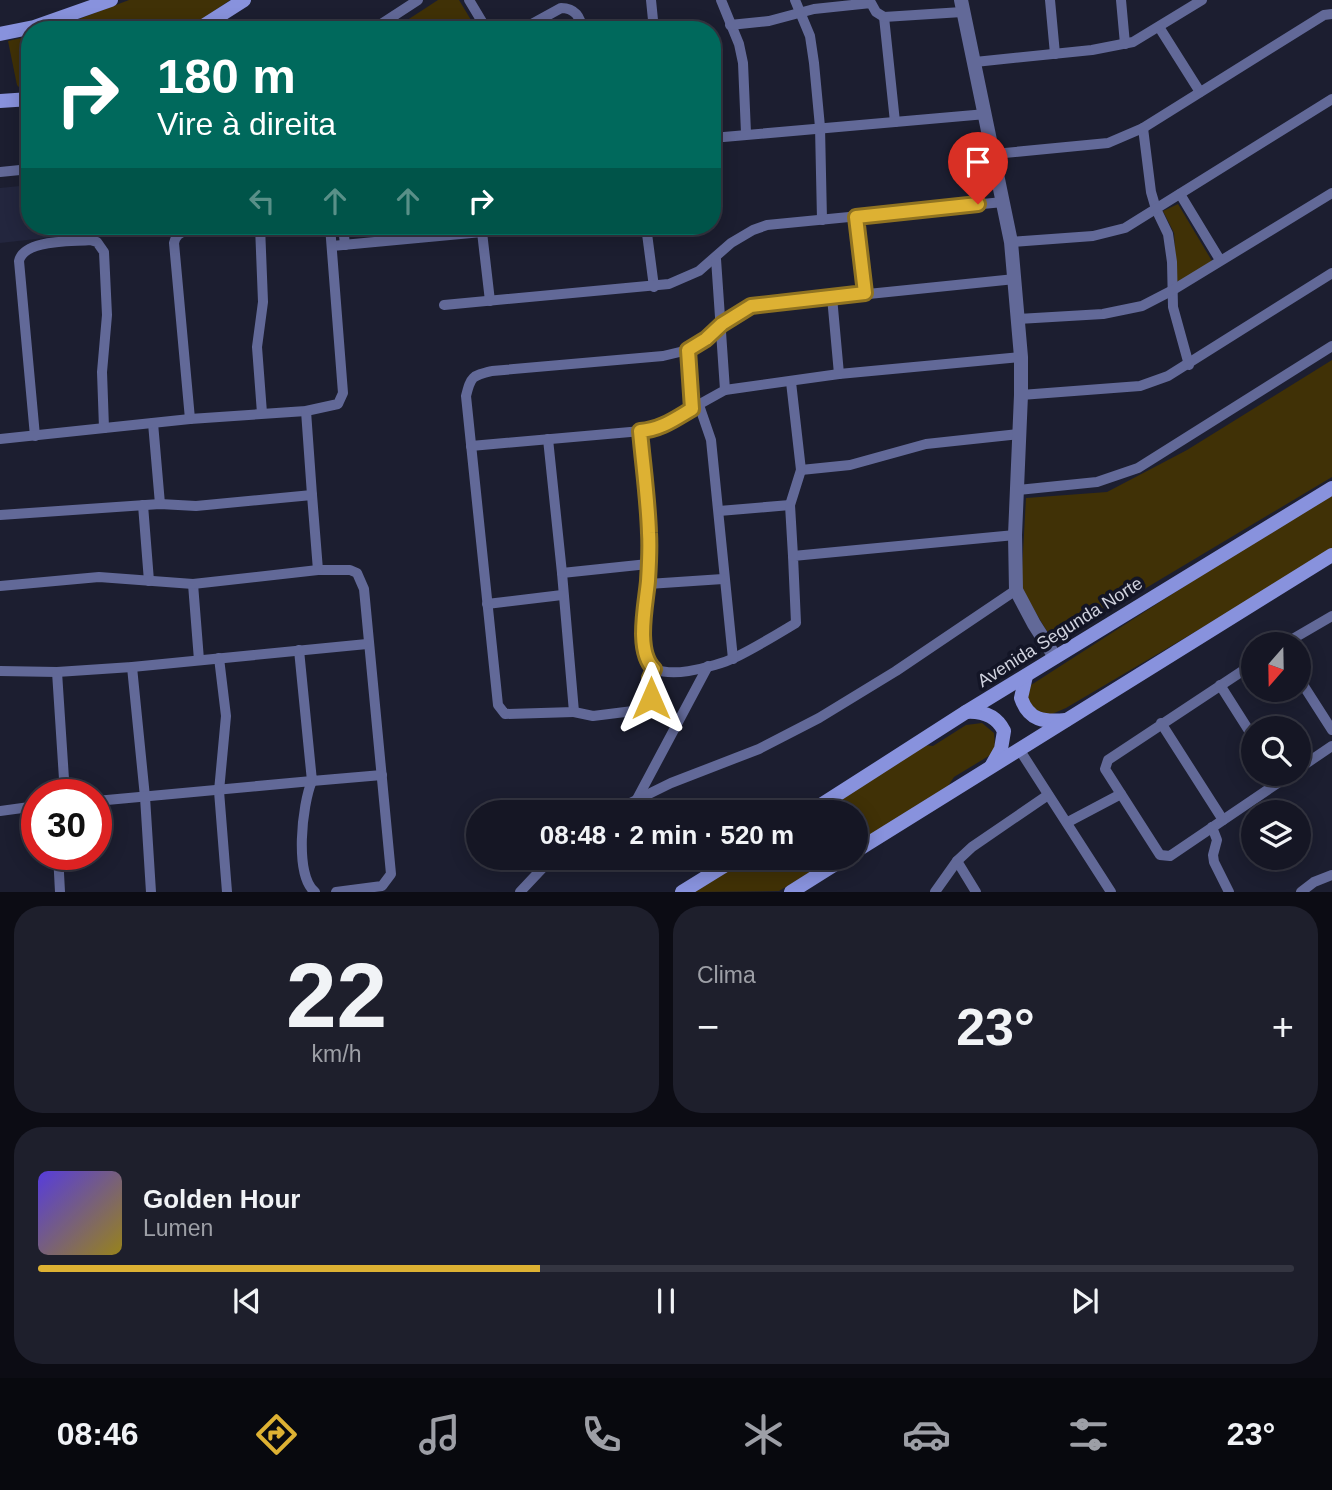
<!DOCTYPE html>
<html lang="pt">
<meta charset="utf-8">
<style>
:root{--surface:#151624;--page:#1e1f2c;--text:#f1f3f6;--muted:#9d9fa6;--line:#343541;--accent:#ddb133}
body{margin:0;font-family:Arial,sans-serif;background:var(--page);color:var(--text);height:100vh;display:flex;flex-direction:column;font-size:26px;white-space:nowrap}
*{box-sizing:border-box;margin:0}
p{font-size:23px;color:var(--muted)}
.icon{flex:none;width:38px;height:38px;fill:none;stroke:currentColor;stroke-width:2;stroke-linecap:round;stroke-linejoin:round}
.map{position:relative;height:892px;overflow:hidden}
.panel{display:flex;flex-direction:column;gap:14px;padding:14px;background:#0c0c14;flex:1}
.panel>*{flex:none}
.top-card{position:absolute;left:21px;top:21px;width:700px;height:214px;border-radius:28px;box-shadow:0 4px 18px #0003,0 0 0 2px var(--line);background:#00695c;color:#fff;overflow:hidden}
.needle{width:46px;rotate:200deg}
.buttons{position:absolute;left:1241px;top:632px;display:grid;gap:14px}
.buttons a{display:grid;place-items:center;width:70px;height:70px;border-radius:50%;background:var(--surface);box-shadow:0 4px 18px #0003,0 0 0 2px var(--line);font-size:35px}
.speed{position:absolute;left:21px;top:779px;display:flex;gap:14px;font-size:35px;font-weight:700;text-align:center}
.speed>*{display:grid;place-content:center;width:91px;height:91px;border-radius:50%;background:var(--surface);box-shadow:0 4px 18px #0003,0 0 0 2px var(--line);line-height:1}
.speed .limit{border:10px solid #d22;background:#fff;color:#111}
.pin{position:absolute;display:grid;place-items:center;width:60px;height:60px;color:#fff;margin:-72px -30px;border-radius:50% 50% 50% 0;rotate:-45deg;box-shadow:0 0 7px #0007}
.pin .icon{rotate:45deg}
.me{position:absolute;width:77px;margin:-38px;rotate:0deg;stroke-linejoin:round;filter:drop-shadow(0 0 5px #0008)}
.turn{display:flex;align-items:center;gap:24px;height:147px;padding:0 21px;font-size:32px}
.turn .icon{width:91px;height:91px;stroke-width:2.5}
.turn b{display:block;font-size:49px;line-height:60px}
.lanes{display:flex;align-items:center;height:66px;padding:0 21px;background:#0003;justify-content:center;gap:35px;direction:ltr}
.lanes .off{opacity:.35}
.big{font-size:52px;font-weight:700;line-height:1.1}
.panel .tile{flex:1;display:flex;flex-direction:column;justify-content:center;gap:10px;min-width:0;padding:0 24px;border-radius:28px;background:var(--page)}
.panel .dial{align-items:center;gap:0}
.dial b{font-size:91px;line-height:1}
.song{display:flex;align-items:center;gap:21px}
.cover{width:84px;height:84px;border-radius:10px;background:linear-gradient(135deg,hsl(250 70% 55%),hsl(50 70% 35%))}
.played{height:7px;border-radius:4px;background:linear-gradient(90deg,var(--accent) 40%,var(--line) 40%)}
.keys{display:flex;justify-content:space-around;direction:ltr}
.heat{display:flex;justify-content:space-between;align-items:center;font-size:38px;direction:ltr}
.panel .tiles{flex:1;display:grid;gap:14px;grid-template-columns:1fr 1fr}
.tile:last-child{grid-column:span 2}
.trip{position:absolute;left:466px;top:800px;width:402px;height:70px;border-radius:35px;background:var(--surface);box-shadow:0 4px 18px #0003,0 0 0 2px var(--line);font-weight:700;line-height:70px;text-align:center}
.tab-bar{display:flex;height:112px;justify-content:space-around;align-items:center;background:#08090e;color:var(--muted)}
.tab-bar .icon{width:49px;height:49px}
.tab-bar .selected{color:var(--accent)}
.tab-bar b{font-size:32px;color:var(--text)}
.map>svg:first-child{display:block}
</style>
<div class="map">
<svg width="1332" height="892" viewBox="0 0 1332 892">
<rect width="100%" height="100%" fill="#1c1e30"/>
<g fill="#23263e">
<path d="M30,185v41h23l1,11 -54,6v-55z"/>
<path d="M356,226h81l-81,9z"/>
</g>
<g fill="#403106">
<path d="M129,0h101l-43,30h-137z"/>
<path d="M438,0h21l18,30h-85z"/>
<path d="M30,36v56l-6,1 -7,-8 -9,-44z"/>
<path d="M1178,204l34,57 -35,23 -3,-51 -11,-22z"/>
<path d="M1332,360v117l-278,166 -33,-55 5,-90 81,-6 80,-42z"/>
<path d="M1332,491v60l-266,157 -21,9 -12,-6 -6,-10 4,-16z"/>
<path d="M982,723l12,10 1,14 -3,7 -38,23 -6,9 -92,58v-32h-39l107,-67 9,1 33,-21z"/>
<path d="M744,858h90l-55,33 -89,1z"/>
</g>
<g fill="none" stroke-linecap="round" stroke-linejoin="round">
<g stroke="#626998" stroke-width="10">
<path d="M469,0l18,30"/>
<path d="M651,0l3,30"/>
<path d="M721,0l18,44 4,19 3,70"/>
<path d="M795,0l15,36 4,27 6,64 2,93"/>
<path d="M1050,0l5,54"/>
<path d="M1121,0l4,44"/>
<path d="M884,17l11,105"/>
<path d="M730,25l39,-4 45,-12 57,-6 5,9 8,5 78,-5"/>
<path d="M1159,27l41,65"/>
<path d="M372,30l46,-30"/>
<path d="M521,30l40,-22c14,0 20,9 21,22"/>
<path d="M975,62l117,-12 41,-8 69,-42"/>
<path d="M1143,128l8,64 5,17 12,25 4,28 1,45 16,58"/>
<path d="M712,138l274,-24"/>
<path d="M994,154l114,-11 35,-15 181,-113 8,-1"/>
<path d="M0,172l30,-3"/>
<path d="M1180,194l40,66"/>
<path d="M856,217l9,76"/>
<path d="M260,226l3,76 -6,45 5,66"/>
<path d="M343,226l2,19"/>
<path d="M646,226l8,61"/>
<path d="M1011,242l82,-6 32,-8 207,-129"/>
<path d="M332,246l150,-14"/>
<path d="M1015,279l-264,27 -30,18 -15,15 -18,11 -25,6 -171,15c-20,5 -21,5 -26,25l32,309 7,9 69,-2 -12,-139 86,-9c-1,29 -12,69 0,97 10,23 69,5 86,-3 21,-10 42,-23 62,-35l-3,-67 222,-21"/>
<path d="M832,297l7,77"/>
<path d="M490,301l-8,-69 72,-6"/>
<path d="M444,305l225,-21 30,-13 32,-28 22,-13 14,-5 236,-23"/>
<path d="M1018,319l85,-5 39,-8 31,-16 159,-97"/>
<path d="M688,350l4,59"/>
<path d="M791,382l10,88 49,-5 76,-21 93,-10"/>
<path d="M725,390l114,-16 182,-17"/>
<path d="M1021,395l119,-9 28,-10 164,-103"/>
<path d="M699,405l12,35 22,219"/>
<path d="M190,419l-16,-176c2,-8 5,-10 13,-12l65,-5"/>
<path d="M153,423l7,81"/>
<path d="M640,431l9,102 -1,31"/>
<path d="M35,436l-16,-175c5,-22 53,-19 71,-21l7,2 7,10 3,63 -5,57 2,56"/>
<path d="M0,439l190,-20 116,-8 32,-7 5,-11 -13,-167"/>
<path d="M548,439l14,134"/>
<path d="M471,446l182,-16 72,-40 -9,-131"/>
<path d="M1018,490l79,-8 41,-14 194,-122"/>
<path d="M312,495l6,75h32l7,3 7,16 27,285 -9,12 -46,6"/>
<path d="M143,505l6,76"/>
<path d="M719,511l71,-6"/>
<path d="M0,515l160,-11 36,2 116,-11 -6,-84"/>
<path d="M793,556l-3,-51 11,-35"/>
<path d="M193,584l6,76"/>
<path d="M648,584l75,-5"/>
<path d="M0,586l99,-9 94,7 125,-14"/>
<path d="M487,604l75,-9"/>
<path d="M1284,644l48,-28"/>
<path d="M299,650l13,131 70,-6"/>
<path d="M219,658l7,58 -7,75 8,101"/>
<path d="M1253,664l-145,96 -3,9 55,86 10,1 121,-82"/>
<path d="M132,667l13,130 6,95"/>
<path d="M0,671l57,1 75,-5 235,-23"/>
<path d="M57,672l7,107 -2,15"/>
<path d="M1298,677l34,53"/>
<path d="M1220,685l33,52"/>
<path d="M574,712l19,4 48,-6 9,-5v-27l4,-9"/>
<path d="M1161,723l62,97"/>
<path d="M1019,749l92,143"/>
<path d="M1298,769l34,-23"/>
<path d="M637,799l71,-133"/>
<path d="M96,801l216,-20c-10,23 -18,95 3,111"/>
<path d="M0,811l37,-5"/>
<path d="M612,812l59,-29 88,-34 60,-31 77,-47 120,-81"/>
<path d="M1068,822l53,-28"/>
<path d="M1212,827l5,13 -4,15 1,7 15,30"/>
<path d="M58,854l2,38"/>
<path d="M957,861l19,31"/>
<path d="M520,892l32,-34"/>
<path d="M935,892l22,-31 15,-14 76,-52"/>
<path d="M1301,892l13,-10 18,-7"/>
</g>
<path stroke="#626998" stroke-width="14" d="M961,0l50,242 10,115v38l-6,140 1,55 18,34 21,33"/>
<g stroke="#8892dd" stroke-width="14">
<path d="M197,30l47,-30"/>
<path d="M0,34l34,-7 77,-27"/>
<path d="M0,101l30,-2"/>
<path d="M1026,676l-5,22c8,23 23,24 45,22"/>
<path d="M966,712c16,-1 30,3 38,19l-3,18 -9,16"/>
<path d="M810,812l156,-100 366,-224"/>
<path d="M856,851l476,-296"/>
<path d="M682,892l55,-34"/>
<path d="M791,892l54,-34"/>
</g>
</g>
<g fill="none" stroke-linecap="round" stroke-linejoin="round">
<defs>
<path id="route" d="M651,698l-1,-20 4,-9c-19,-18 -8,-65 -6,-88 1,-16 2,-33 1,-48 -1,-34 -6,-68 -9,-102 20,-1 35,-12 52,-22l-4,-59 18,-11 16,-15 29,-18 114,-13 -9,-76 122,-13"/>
</defs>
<use href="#route" stroke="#907321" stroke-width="18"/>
<use href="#route" stroke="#ddb133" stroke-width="12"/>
</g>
<g text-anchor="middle" stroke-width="7" stroke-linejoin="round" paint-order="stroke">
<g font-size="18" fill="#d1d3df" stroke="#131526">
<text transform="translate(1060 632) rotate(-32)" y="6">Avenida Segunda Norte</text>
</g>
</g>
</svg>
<div class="buttons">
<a><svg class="needle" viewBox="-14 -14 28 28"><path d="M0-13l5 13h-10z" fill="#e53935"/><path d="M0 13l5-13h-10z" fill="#9d9fa6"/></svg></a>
<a><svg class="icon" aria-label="search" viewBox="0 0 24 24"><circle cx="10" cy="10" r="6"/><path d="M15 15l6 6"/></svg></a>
<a><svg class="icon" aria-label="layers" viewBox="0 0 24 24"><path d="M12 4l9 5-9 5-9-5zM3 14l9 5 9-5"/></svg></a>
</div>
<div class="speed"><div class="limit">30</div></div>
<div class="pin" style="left:978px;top:204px;background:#d93025"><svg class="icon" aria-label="arrive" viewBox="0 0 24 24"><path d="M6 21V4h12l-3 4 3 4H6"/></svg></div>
<svg class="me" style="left:651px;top:698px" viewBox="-20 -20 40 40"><path d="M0-17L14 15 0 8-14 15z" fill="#ddb133" stroke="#fff" stroke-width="4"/></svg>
<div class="trip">08:48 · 2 min · 520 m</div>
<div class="top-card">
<div class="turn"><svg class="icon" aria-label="right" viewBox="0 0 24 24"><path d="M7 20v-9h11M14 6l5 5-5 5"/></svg><div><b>180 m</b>Vire à direita</div></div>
<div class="lanes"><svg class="icon off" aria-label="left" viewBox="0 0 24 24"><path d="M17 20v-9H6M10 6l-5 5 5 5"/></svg><svg class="icon off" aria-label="ahead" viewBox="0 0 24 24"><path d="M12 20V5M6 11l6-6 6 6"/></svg><svg class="icon off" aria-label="ahead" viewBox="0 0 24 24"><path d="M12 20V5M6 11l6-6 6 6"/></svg><svg class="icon" aria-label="right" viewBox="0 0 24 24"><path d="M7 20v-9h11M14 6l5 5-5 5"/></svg></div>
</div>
</div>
<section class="panel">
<div class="tiles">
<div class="tile dial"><b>22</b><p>km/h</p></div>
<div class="tile"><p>Clima</p>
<div class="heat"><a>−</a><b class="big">23°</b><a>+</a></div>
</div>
<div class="tile">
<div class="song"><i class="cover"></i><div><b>Golden Hour</b><p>Lumen</p></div></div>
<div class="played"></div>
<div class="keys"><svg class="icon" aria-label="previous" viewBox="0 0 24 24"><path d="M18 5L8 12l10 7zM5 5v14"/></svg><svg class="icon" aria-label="pause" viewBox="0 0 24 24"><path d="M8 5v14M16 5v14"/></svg><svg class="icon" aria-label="next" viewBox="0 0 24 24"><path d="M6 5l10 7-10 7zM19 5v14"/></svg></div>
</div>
</div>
</section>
<nav class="tab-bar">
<b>08:46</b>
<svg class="icon selected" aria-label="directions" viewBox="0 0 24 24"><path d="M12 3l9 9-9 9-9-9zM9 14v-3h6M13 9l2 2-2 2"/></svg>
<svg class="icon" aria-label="music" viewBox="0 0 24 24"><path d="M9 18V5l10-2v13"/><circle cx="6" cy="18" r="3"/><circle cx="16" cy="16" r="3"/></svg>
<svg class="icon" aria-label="phone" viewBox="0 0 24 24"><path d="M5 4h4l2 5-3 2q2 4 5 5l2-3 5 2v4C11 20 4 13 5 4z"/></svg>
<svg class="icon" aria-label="climate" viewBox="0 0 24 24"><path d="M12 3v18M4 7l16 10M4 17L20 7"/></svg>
<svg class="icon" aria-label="car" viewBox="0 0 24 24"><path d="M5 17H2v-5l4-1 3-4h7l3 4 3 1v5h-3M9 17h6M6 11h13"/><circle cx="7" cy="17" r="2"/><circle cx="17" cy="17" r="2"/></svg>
<svg class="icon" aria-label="filters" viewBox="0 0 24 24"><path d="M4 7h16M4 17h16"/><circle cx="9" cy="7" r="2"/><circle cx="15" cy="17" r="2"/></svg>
<b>23°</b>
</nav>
